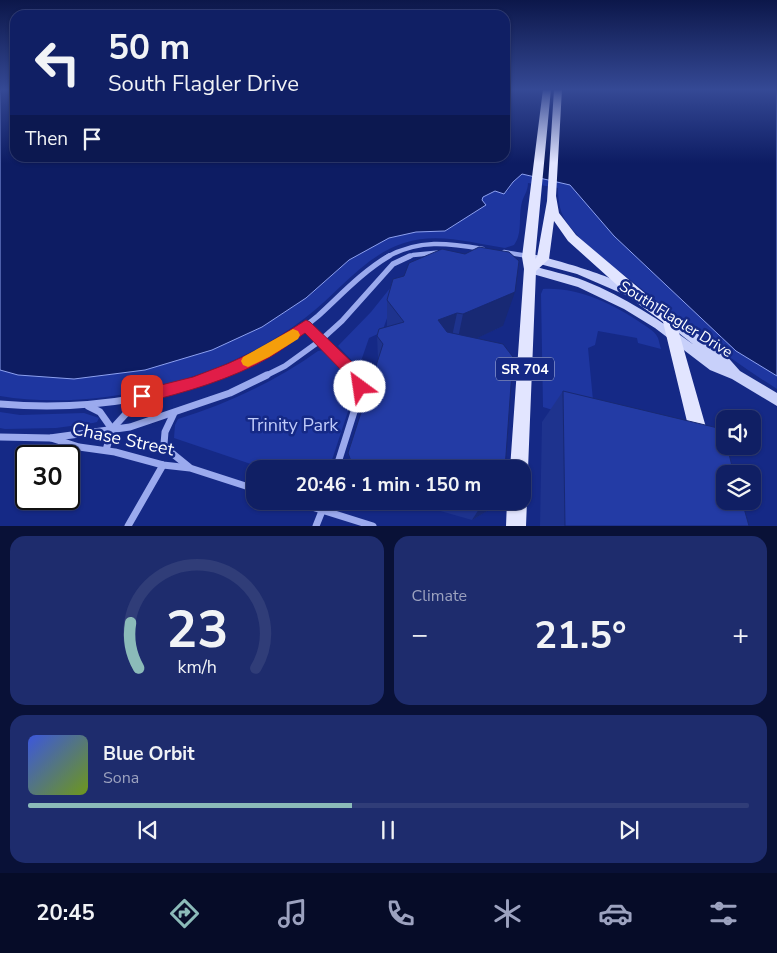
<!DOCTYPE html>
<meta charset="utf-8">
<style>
:root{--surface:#101f64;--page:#1e2c6d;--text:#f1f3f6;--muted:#9ca2bf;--line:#303d78;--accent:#8bbbb9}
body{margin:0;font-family:"Nunito Sans",sans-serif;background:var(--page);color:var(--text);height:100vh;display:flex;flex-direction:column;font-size:19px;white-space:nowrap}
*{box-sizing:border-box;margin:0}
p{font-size:16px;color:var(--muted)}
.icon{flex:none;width:28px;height:28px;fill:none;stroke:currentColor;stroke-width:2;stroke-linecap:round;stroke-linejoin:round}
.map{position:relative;height:526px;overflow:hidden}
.panel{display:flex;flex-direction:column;gap:10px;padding:10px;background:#091137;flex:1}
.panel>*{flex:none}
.top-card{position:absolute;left:10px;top:10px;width:500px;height:152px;border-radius:15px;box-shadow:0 1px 4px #0004,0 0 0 1px var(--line);background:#101f64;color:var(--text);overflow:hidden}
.tools{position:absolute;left:716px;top:410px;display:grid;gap:10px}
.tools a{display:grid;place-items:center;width:45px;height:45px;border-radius:10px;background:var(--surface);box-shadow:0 1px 4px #0004,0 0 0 1px var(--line);font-size:25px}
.speed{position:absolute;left:15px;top:445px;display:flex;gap:10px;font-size:25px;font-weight:700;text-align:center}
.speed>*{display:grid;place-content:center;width:65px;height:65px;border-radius:50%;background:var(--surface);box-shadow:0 1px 4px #0004,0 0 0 1px var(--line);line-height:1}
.speed .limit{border:2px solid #111;border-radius:8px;background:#fff;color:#111}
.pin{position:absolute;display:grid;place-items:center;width:42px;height:42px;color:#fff;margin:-21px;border-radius:10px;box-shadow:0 2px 8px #0006}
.me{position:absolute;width:55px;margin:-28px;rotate:329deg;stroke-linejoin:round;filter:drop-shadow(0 0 4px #0008)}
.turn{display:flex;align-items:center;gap:18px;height:105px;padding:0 15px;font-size:22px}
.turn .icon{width:65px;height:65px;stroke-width:2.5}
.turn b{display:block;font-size:35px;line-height:42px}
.then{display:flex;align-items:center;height:48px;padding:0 15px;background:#0003;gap:10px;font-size:19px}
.big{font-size:38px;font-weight:700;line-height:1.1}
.panel .widget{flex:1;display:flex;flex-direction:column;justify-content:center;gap:8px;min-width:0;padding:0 18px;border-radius:15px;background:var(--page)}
.panel .dial{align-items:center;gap:0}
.dial svg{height:130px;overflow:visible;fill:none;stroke:var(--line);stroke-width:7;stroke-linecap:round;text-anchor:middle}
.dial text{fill:var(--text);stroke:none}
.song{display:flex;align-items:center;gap:15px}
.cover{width:60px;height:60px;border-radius:8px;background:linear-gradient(135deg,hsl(230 70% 55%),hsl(80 70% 35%))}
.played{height:5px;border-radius:2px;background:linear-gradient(90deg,var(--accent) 45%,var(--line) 45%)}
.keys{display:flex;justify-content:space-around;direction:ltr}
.heat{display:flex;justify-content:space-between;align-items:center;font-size:28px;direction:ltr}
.panel .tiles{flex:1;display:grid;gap:10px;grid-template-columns:1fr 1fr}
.widget:last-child{grid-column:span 2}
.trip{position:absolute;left:246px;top:460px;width:285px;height:50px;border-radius:15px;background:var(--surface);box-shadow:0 1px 4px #0004,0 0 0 1px var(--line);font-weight:700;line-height:50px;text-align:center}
.tabs{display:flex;height:80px;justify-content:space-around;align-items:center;background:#060c28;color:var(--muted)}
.tabs .icon{width:35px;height:35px}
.tabs .selected{color:var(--accent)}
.tabs b{font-size:22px;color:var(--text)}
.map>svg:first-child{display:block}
</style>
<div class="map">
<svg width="777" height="526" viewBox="0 0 777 526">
<rect width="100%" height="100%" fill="#152986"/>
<g fill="#1e36a0">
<path d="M522,174l48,11 44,51 122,115 41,25v13c-51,-32 -97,-69 -144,-107 -22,-17 -48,-35 -65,-58 -8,-10 -10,-23 -10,-36l-30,-5c0,8 -4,12 -6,19 -4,14 1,32 -8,43l-9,3c-34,-5 -67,-16 -101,-5 -39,12 -67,51 -99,75 -80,61 -205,95 -305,78v-26l18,5 56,4 71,-9 67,-20 50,-23 44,-29 43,-38 40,-22 27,-6 30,-1 40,-26 -11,-9 19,-10 14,5 5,-9z"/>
<path d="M395,282l-5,28 -8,22 -13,6 -9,26 -4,1 -18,-19 33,-34z"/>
<path d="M543,289c35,-2 70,15 98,34 6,4 14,8 17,15 1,3 2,8 3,11l-23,-6 -1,-5 -39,-7 -3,14 -7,3 7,73 -10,-1 -42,-13 -2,-113z"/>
<path d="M324,350c14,14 29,25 29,46l-24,73h-63l-92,-31 1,-13 3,-6c49,-15 98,-38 140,-68z"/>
<path d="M0,412l20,3 64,-2 15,5 -2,4 -4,1 -37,5 -51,1 -5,-1z"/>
</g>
<path fill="#0d1c63" stroke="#8da1f1" d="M0,89h15v69h490v-69h272v287l-41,-25 -122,-115 -44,-51 -48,-11 -9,8 -9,12 -9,-3 -12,6 -1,3 4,5 -41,26 -29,1 -27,6 -40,22 -43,38 -44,29 -50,23 -67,20 -71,9 -56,-4 -18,-5z"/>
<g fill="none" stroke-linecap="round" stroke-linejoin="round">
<g stroke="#9baaee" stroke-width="4.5">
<path d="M504,252l24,4"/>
<path d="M387,257c32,-18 61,-14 96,-8"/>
<path d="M408,257l5,-2 31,-3"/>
</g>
<g stroke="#9baaee" stroke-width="5.5">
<path d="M306,326l34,32 14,18"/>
<path d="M215,376c37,-15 73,-34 103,-60 23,-21 44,-44 71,-60"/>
<path d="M265,376l20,-10 36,-26 21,-19 51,-57 17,-8"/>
</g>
<g stroke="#9baaee" stroke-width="7">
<path d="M0,404c74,6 149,-2 218,-29"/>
<path d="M88,406l12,6 12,17"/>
<path d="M174,413l-9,19 -1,12 9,10 16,13"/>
<path d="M0,437l50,1 80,-11 100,-34 37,-18"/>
<path d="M51,438l28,9 36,5 48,13 27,3 65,21"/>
<path d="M106,450l6,-21 30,-33"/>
<path d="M336,469l23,-73 -1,-10 -5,-11"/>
<path d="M293,501l80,25"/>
<path d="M128,526l35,-61"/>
<path d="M316,526l10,-25"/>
</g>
<g fill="#c8d0fa" fill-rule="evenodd">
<path d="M528,253c20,5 97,25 107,40l-1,3 -4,1 -53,-23 -52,-14 -2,-3z"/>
<path d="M530,265c18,6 38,9 55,16 40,16 75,39 109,64l-29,-23 -2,-3 2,-3 4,-2 4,2 51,37 16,18 37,22v13l-45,-27 -22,-9 -55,-42 -31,-19 -46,-22 -52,-15 -1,-3 1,-3z"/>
</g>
<g fill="#e2e5ff" fill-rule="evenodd">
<path d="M543,89h8l-16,170 2,-2 10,-56 7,-112h8l-6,107 3,17 17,22 71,60 27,20 35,123 -3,6 -6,3 -6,-3 -3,-6 -28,-116 -26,-19 -69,-62 -14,-20 -5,38 -13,12 -8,198 -3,6 -3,2v-8h-12l14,-200 -2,-12z"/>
<path d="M522,494l5,7 -1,25h-20l1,-25h15z"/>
</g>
</g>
<g fill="#1e338e">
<path d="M393,279l110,47 -26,12 28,131h-154l-3,-16 30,-94 -1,-23 10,-9v-27z"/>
<path d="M563,391l186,135h-209l2,-104z"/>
<path d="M405,501h90l-6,9 -17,10z"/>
</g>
<g fill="#182974">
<path d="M515,292l-12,34 -47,22 7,-34z"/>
<path d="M457,313l-7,33 -12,-26z"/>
<path d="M484,501h11l-6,9 -17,10z"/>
</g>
<g fill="#233ba5" stroke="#182974">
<path d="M479,247l30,5 10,9 -4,31 -52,22 -6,-1 -19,7 9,12 56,12 10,13 -8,112h-136l-17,-5 -4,-11 35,-109 -6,-8 2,-7 25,-7 -17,-22 6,-21 11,-3 5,-13 33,-14 23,5z"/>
<path d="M563,391l159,38 3,10v7h2l7,28h-9v27h17l7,25h-184z"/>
</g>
<linearGradient id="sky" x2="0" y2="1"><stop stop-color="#0c174a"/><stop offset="0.55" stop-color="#354995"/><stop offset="1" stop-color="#354995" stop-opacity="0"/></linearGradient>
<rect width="777" height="163" fill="url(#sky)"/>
<path fill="#e11d48" stroke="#92132f" d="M306,320l4,2 47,45 10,20 -2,5 -5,2 -5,-2 -8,-16 -42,-43c-12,8 -23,17 -35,24 -40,23 -84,35 -128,46l-5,-2 -2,-5 2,-5 56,-14 34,-13 33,-15z"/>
<path fill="#f59e0b" d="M293,329l5,2 2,4 -2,4 -29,18 -21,10 -5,-2 -2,-4 2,-4z"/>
<g text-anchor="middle" stroke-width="5" stroke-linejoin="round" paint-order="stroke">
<rect fill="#152986" stroke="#b9bfdb" stroke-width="1" x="496" y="357.5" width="58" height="23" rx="4"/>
<g font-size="14" font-weight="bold" fill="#fff">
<text x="525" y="374">SR 704</text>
</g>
<g font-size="15" fill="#fff" stroke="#152986">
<text transform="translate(676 319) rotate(32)" y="5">South Flagler Drive</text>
</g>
<g font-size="18" fill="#c0cbfa" stroke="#152986">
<text x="293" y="431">Trinity Park</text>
</g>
<g font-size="18" fill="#fff" stroke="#152986">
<text transform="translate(123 439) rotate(12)" y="6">Chase Street</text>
</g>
</g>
</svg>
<div class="tools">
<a><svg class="icon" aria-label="sound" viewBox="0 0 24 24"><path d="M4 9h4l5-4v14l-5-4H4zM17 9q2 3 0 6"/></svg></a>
<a><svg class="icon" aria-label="layers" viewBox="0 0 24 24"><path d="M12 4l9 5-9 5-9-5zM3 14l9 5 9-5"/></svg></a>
</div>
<div class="speed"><div class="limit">30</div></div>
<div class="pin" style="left:142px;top:396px;background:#d93025"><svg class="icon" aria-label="arrive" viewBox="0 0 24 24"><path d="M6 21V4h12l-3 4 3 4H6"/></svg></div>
<svg class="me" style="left:360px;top:387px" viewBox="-20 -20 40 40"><circle r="19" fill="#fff"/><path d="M0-13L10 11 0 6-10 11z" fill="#e11d48"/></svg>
<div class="trip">20:46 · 1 min · 150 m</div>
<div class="top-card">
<div class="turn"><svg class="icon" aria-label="left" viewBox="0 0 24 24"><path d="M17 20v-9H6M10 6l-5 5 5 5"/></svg><div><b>50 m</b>South Flagler Drive</div></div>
<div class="then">Then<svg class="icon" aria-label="arrive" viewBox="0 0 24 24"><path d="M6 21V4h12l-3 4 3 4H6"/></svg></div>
</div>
</div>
<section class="panel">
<div class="tiles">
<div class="widget dial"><svg viewBox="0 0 100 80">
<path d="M14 69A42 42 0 1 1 86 69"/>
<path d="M14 69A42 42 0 0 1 9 41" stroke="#8bbbb9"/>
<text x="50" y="56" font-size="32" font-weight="700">23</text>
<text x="50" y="72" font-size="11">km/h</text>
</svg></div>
<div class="widget"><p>Climate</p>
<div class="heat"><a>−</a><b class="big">21.5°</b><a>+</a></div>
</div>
<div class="widget">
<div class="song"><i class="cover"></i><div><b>Blue Orbit</b><p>Sona</p></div></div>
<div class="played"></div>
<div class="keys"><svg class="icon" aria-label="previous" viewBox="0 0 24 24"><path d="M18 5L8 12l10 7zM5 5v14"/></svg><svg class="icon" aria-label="pause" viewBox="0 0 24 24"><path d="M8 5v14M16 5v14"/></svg><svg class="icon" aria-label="next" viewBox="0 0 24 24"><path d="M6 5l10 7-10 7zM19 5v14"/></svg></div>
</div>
</div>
</section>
<nav class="tabs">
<b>20:45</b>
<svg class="icon selected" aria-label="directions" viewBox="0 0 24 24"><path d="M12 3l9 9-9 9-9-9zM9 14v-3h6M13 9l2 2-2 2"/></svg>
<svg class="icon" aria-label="music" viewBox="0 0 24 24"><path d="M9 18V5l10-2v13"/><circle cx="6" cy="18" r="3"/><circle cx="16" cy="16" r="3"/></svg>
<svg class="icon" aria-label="phone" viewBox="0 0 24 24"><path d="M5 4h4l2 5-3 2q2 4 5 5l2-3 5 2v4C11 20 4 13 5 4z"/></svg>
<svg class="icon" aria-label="climate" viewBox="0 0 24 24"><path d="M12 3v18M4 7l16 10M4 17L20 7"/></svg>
<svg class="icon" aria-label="car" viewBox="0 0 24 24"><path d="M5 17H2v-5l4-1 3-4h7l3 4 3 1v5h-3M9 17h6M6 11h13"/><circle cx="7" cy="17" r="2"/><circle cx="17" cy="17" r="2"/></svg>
<svg class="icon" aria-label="filters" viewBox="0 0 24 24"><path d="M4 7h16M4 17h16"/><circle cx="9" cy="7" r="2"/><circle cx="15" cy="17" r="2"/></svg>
</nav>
